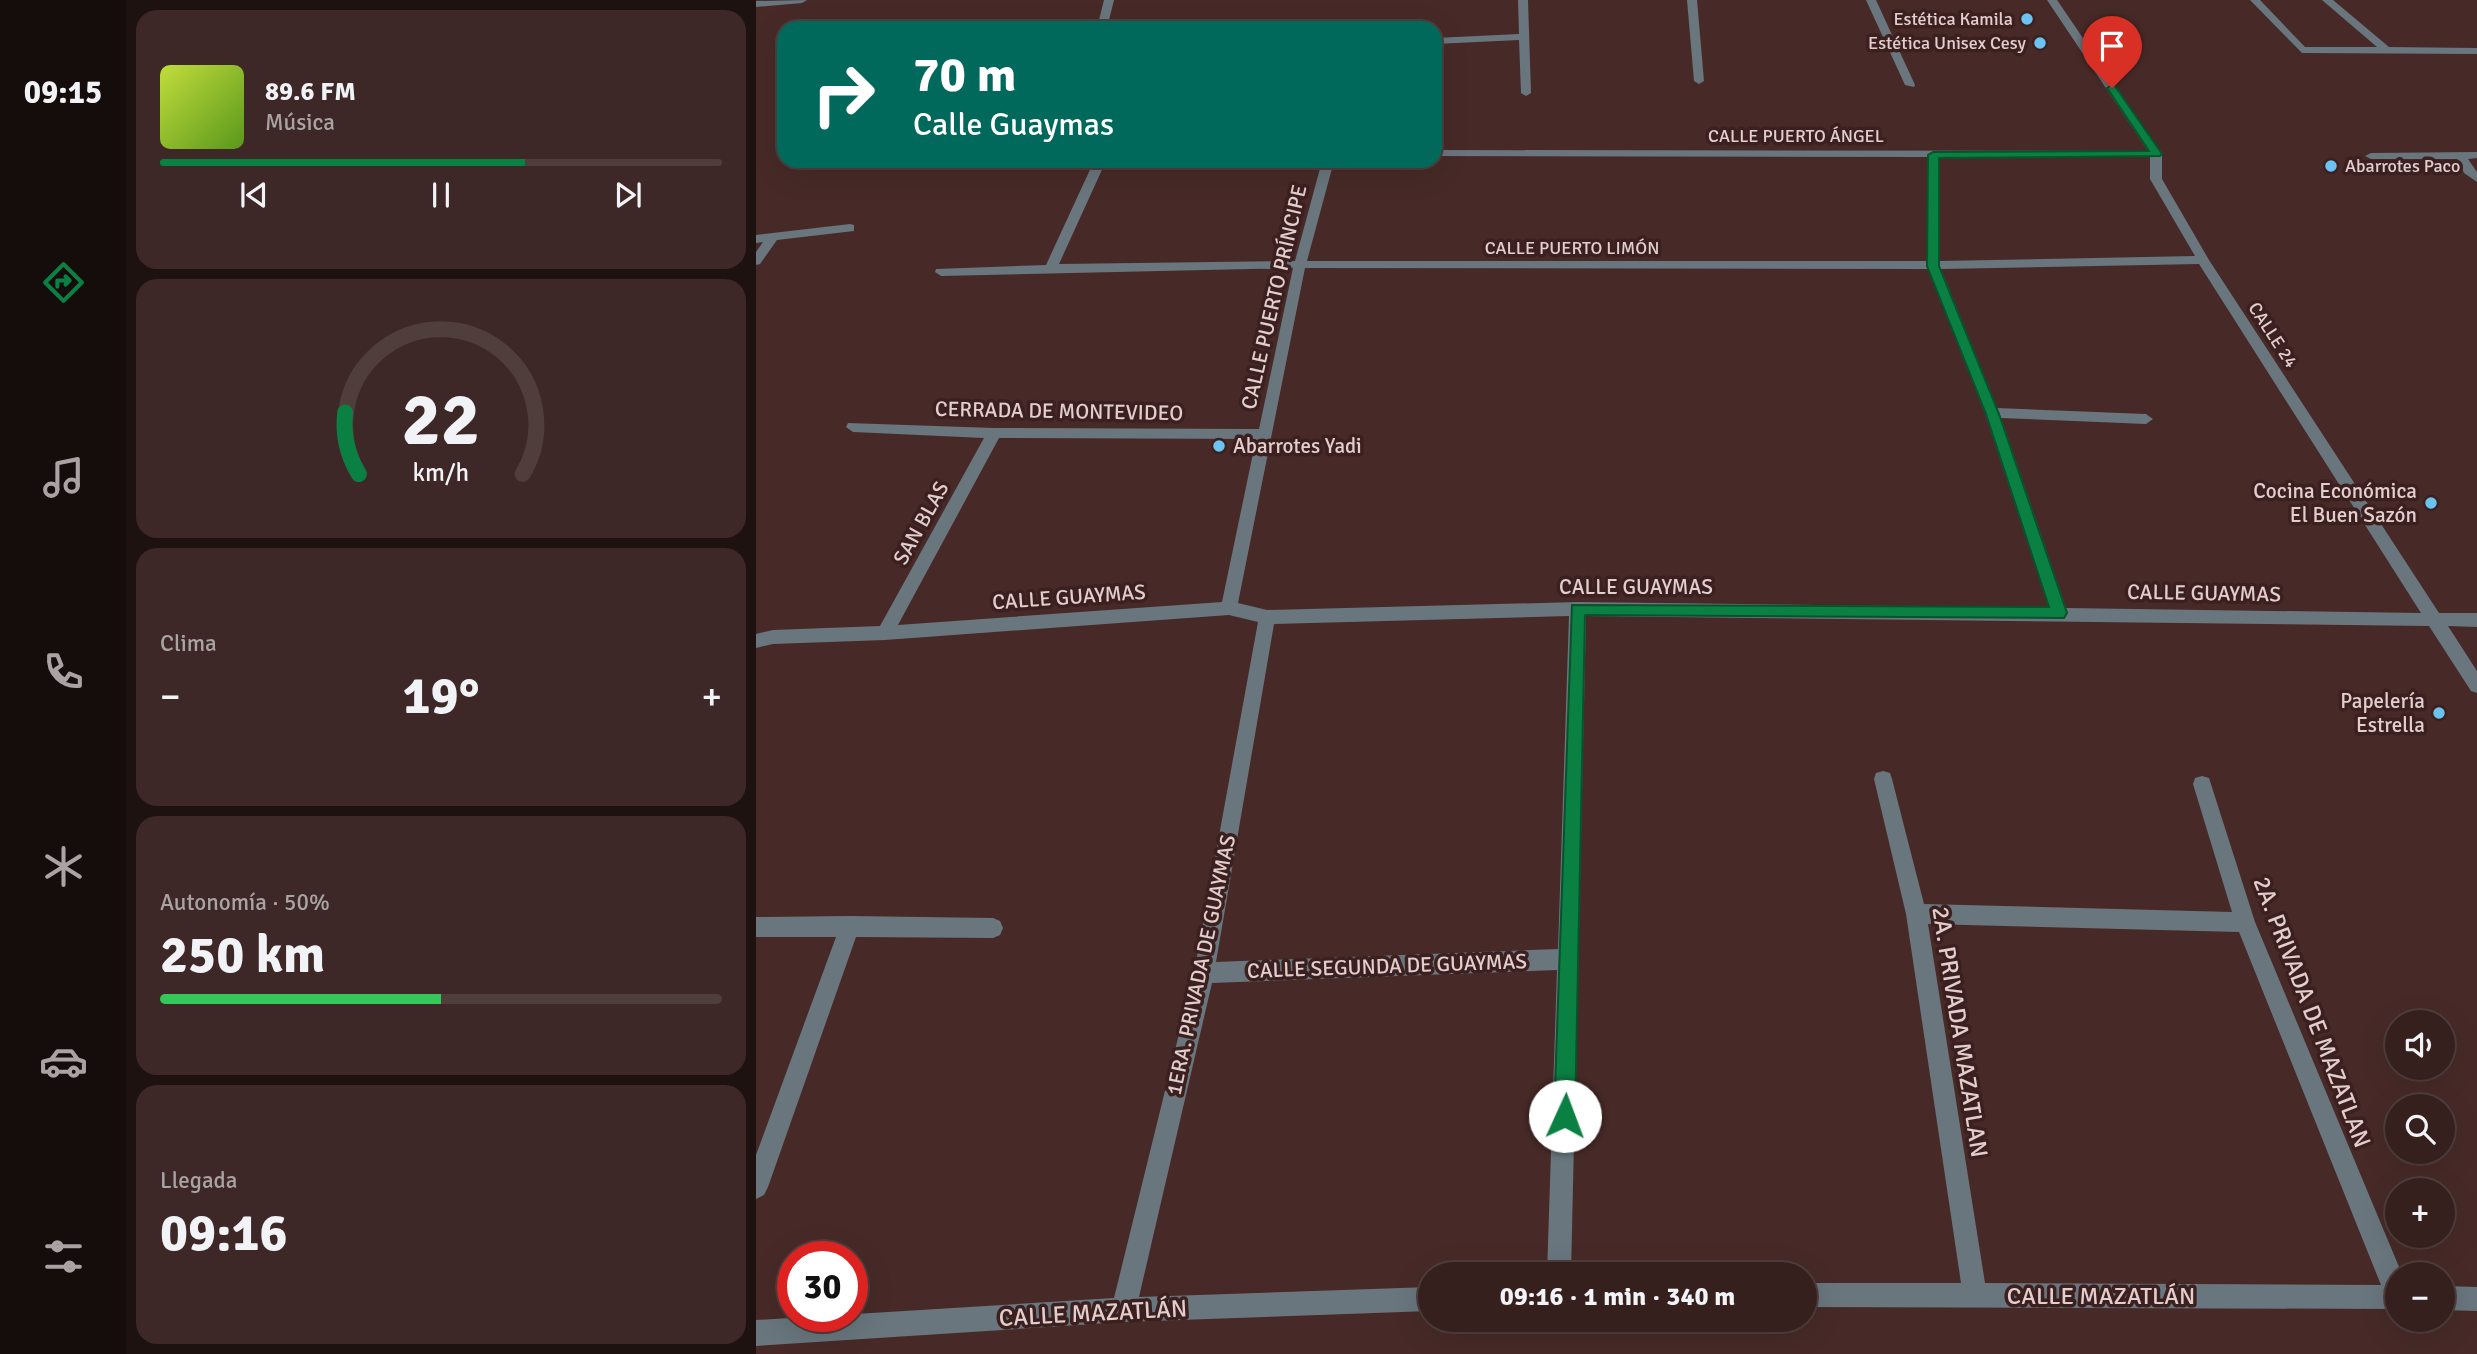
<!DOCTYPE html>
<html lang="es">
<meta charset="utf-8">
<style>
:root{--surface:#35201e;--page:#3d2827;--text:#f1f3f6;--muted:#aaa3a4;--line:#4f3e3c;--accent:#0b8043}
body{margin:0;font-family:Signika,sans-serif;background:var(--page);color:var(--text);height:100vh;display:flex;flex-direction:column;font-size:26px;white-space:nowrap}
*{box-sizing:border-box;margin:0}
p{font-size:23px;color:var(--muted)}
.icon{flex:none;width:38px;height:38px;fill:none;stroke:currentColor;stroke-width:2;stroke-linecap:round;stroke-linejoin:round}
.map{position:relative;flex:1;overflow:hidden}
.panel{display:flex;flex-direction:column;gap:10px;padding:10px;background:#1d1210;width:630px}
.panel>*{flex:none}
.guide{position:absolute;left:21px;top:21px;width:665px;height:147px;border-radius:21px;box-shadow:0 7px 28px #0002,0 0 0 2px var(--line);background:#00695c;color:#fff;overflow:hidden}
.fabs{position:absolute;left:1629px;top:1010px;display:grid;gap:14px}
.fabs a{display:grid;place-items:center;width:70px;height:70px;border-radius:50%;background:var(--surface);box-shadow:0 7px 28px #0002,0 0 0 2px var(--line);font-size:35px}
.speed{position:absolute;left:21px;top:1241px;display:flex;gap:14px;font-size:35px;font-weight:700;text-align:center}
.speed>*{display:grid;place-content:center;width:91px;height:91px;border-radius:50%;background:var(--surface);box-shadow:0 7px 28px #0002,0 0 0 2px var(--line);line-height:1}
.speed .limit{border:10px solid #d22;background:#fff;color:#111}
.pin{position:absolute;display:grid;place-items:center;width:60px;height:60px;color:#fff;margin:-72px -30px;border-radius:50% 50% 50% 0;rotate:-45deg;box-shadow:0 0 7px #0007}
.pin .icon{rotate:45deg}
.me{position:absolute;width:77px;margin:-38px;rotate:2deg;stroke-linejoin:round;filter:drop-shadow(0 0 5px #0008)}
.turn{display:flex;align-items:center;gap:24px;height:147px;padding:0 21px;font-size:32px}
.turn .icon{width:91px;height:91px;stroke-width:2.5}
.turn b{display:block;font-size:49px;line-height:60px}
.big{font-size:52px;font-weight:700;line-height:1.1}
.panel .card{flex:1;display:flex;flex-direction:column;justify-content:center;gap:10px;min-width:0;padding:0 24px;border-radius:21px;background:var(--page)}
.panel .dial{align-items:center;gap:0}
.dial svg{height:182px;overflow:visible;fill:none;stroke:var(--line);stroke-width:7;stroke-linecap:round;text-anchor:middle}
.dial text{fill:var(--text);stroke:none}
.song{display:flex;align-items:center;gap:21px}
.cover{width:84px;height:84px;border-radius:10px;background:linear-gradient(135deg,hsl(70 70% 55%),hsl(90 70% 35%))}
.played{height:7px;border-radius:4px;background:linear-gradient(90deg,var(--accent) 65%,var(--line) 65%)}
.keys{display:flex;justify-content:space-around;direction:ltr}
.heat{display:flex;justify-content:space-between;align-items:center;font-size:38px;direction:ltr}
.charge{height:10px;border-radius:5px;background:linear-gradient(90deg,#34c759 50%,var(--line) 0)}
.trip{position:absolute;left:662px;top:1262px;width:399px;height:70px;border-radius:35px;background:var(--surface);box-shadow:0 7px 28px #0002,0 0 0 2px var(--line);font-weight:700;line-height:70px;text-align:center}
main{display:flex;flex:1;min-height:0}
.tabs{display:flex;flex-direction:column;width:126px;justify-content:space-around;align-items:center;background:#150d0c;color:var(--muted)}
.tabs .icon{width:49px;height:49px}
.tabs .selected{color:var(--accent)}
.tabs b{font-size:32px;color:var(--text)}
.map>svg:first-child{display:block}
</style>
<main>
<nav class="tabs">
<b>09:15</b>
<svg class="icon selected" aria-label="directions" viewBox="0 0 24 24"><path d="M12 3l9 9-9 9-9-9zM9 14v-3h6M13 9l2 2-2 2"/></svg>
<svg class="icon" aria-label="music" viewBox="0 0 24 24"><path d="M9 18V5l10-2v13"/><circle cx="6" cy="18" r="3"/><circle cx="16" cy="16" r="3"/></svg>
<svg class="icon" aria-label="phone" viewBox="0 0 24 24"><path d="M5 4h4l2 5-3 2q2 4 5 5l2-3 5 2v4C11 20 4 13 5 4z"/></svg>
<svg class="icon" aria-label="climate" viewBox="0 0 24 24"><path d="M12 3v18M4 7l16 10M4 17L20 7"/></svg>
<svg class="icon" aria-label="car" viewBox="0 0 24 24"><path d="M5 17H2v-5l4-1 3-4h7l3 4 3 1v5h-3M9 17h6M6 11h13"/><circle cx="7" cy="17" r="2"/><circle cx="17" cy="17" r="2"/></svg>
<svg class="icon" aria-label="filters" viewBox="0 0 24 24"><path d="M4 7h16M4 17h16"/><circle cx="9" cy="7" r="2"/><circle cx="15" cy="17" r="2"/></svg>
</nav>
<section class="panel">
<div class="card">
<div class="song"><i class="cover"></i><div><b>89.6 FM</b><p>Música</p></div></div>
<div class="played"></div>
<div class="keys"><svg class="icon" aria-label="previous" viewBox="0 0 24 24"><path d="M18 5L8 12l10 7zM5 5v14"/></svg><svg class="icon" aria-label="pause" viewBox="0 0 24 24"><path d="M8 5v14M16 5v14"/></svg><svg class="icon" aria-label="next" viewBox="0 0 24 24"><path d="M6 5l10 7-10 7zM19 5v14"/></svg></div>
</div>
<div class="card dial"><svg viewBox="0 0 100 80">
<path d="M14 69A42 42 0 1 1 86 69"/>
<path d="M14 69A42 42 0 0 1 8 42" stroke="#0b8043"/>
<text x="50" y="56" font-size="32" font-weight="700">22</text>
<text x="50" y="72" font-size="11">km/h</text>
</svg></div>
<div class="card"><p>Clima</p>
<div class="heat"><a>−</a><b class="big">19°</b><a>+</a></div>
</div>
<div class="card"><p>Autonomía · 50%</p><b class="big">250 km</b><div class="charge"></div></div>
<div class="card"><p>Llegada</p><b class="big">09:16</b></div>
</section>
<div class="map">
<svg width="1721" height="1354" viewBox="0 0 1721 1354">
<rect width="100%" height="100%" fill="#472a28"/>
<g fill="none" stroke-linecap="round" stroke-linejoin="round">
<g fill="#69767d" fill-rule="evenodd">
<path d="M51,0l-5,3 -46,4v-6z"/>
<path d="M348,0h10l-7,28h-10z"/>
<path d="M762,0h10l3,93 -5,3 -5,-3 -2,-53 -84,4v-6l84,-4z"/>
<path d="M931,0h10l7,81 -5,3 -5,-3z"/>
<path d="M1110,0h10l39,85 -1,2 -9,-2z"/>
<path d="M1291,0h10l105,154v25l47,81 230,353h38v14l-29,-1 29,45v22l-6,-2 -42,-65 -843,-10 -15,658h-24l10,-304 -345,13 -73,314 291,-10v24l-306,11 -368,24v-26l358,-22 80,-325 64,-351 -29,-7 -344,25 -112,4 -17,4v-14l17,-4 107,-4 104,-188 -131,-6 -7,-5 2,-4 146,5 265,1 34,-161 -352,8 -6,-4 1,-3 110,-4 48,-104h12l-47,103 236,-3 27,-100h12l-27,100h620v-104l-492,-1v-6l713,1zM1183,157h211v22l45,77 -256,5zM1443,264l222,349 -355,-5 -65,-190 145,6 7,-5 -7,-5 -149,-6 -56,-139zM549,268l623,1 57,144 64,195 -471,-6 -311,8 -29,-7zM243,438l257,1 -34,163 -324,23zM813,616l-11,333 -342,13 58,-338z"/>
<path d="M1494,0h10l45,47h72l-55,-47h11l56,47 88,1v6l-175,-1z"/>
<path d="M1721,152v6l-9,1 9,13v10l-13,-9 -7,-14h-86l-6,-3 6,-3z"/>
<path d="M94,224l4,1v6l-77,9 -17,24 -4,1v-13l7,-10 -7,1v-8z"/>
<path d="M1127,771l7,2 2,6 32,125 308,8 -39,-128 2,-6 7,-2 7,2 46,144 147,352h-4v35l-594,-2v-24h157l-55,-369 -32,-135 2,-6zM1172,924l311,8 142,353 -396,-2z"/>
<path d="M94,916l143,2 7,3 3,7 -3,7 -7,3 -137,-1 -88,250 -4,8 -8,4v-44l80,-218h-80v-20z"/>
<path d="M1687,1286l34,1v24l-34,-1z"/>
</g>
</g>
<path fill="#0b8043" stroke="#07532c" stroke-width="2" d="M1356,85l3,1 47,68 -2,2 -221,2v108l60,148 68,199 -3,5 -479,-3 -10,501 -3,8 -7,3 -8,-3 -3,-8 18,-511 477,2 -63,-193 -59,-148 1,-111 5,-3 216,-1 -42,-63z"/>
<g fill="#6bc3f2" stroke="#3c201f" stroke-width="2.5">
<circle cx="1271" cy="19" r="7"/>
<circle cx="1284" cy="43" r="7"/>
<circle cx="1575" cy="166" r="7"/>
<circle cx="463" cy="446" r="7"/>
<circle cx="1675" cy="503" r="7"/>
<circle cx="1683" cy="713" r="7"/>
</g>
<g text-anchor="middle" stroke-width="7" stroke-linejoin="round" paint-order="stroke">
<g font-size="18" fill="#e1cecd" stroke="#3c201f" text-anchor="end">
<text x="1257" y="25">Estética Kamila</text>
<text x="1270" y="49">Estética Unisex Cesy</text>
<text x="1589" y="172" text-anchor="start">Abarrotes Paco</text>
</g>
<g font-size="18" fill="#e1cecd" stroke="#3c201f">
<text x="1040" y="142">CALLE PUERTO ÁNGEL</text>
<text x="816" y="254">CALLE PUERTO LIMÓN</text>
<text transform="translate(1517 335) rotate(57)" y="6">CALLE 24</text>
</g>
<g font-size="21" fill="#e1cecd" stroke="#3c201f">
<text transform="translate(518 297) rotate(-77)" y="7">CALLE PUERTO PRÍNCIPE</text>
<text transform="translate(303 411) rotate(1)" y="7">CERRADA DE MONTEVIDEO</text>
<text transform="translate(165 523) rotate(-61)" y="7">SAN BLAS</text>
<text x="880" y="594">CALLE GUAYMAS</text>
<text transform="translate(1448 593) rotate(1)" y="7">CALLE GUAYMAS</text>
<text transform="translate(313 597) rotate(-4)" y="7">CALLE GUAYMAS</text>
<text transform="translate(445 965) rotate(-78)" y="7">1ERA. PRIVADA DE GUAYMAS</text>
<text transform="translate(631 966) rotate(-2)" y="7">CALLE SEGUNDA DE GUAYMAS</text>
</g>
<g font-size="21" fill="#e1cecd" stroke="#3c201f" text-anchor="end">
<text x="477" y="453" text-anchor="start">Abarrotes Yadi</text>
<text x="1661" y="498">Cocina Económica<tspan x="1661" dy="24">El Buen Sazón</tspan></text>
<text x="1669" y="708">Papelería<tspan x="1669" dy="24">Estrella</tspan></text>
</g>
<g font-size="24" fill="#e1cecd" stroke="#3c201f">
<text transform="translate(1556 1012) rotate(69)" y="8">2A. PRIVADA DE MAZATLAN</text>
<text transform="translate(1204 1032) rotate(81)" y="8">2A. PRIVADA MAZATLAN</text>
<text x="1345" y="1304">CALLE MAZATLÁN</text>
<text transform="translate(337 1313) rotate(-3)" y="8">CALLE MAZATLÁN</text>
</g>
</g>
</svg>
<div class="fabs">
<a><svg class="icon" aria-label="sound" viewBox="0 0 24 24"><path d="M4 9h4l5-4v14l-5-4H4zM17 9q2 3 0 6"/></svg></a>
<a><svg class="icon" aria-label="search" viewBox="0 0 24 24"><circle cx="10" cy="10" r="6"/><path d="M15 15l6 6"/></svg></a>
<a>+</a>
<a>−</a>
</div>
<div class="speed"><div class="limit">30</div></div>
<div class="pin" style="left:1356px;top:88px;background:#d93025"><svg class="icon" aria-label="arrive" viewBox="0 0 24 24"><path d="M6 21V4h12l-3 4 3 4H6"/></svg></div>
<svg class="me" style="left:809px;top:1116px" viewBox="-20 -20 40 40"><circle r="19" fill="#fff"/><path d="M0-13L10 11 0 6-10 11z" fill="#0b8043"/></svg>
<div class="trip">09:16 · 1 min · 340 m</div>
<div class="guide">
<div class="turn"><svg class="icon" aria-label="right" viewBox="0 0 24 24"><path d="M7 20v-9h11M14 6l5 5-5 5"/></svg><div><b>70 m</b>Calle Guaymas</div></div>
</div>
</div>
</main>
